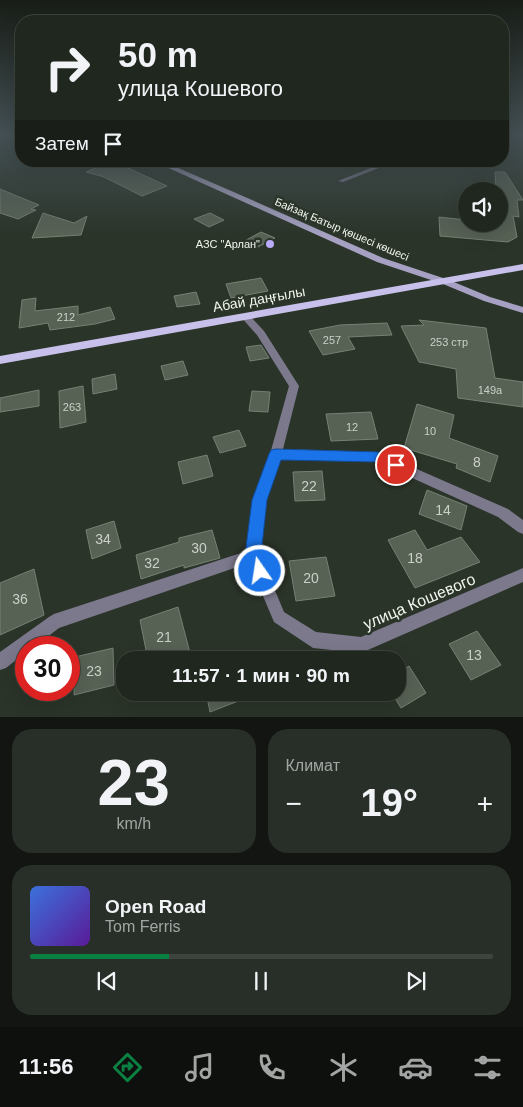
<!DOCTYPE html>
<html lang="ru">
<meta charset="utf-8">
<style>
:root{--surface:#20271f;--page:#282f28;--text:#f1f3f6;--muted:#a2a5a4;--line:#3d443d;--accent:#0b8043}
body{margin:0;font-family:Helvetica,sans-serif;background:var(--page);color:var(--text);height:100vh;display:flex;flex-direction:column;font-size:19px;white-space:nowrap}
*{box-sizing:border-box;margin:0}
p{font-size:16px;color:var(--muted)}
.icon{flex:none;width:28px;height:28px;fill:none;stroke:currentColor;stroke-width:2;stroke-linecap:round;stroke-linejoin:round}
.map{position:relative;height:717px;overflow:hidden}
.side{display:flex;flex-direction:column;gap:12px;padding:12px;background:#121511;flex:1}
.side>*{flex:none}
.banner{position:absolute;left:15px;top:15px;width:494px;height:152px;border-radius:20px;box-shadow:0 5px 20px #0002,0 0 0 1px var(--line);background:#20271f;color:var(--text);overflow:hidden}
.tools{position:absolute;left:458px;top:182px;display:grid;gap:10px}
.tools a{display:grid;place-items:center;width:50px;height:50px;border-radius:50%;background:var(--surface);box-shadow:0 5px 20px #0002,0 0 0 1px var(--line);font-size:25px}
.speed{position:absolute;left:15px;top:636px;display:flex;gap:10px;font-size:25px;font-weight:700;text-align:center}
.speed>*{display:grid;place-content:center;width:65px;height:65px;border-radius:50%;background:var(--surface);box-shadow:0 5px 20px #0002,0 0 0 1px var(--line);line-height:1}
.speed .limit{border:8px solid #d22;background:#fff;color:#111}
.pin{position:absolute;display:grid;place-items:center;width:42px;height:42px;color:#fff;margin:-21px;border:2px solid #fff;border-radius:50%;box-shadow:0 1px 5px #0007}
.me{position:absolute;width:55px;margin:-28px;rotate:347deg;stroke-linejoin:round;filter:drop-shadow(0 0 4px #0008)}
.turn{display:flex;align-items:center;gap:18px;height:105px;padding:0 20px;font-size:22px}
.turn .icon{width:65px;height:65px;stroke-width:2.5}
.turn b{display:block;font-size:35px;line-height:42px}
.then{display:flex;align-items:center;height:48px;padding:0 20px;background:#0003;gap:10px;font-size:19px}
.big{font-size:38px;font-weight:700;line-height:1.1}
.side .card{flex:1;display:flex;flex-direction:column;justify-content:center;gap:8px;min-width:0;padding:0 18px;border-radius:20px;background:var(--page)}
.side .dial{align-items:center;gap:0}
.dial b{font-size:65px;line-height:1}
.song{display:flex;align-items:center;gap:15px}
.cover{width:60px;height:60px;border-radius:8px;background:linear-gradient(135deg,hsl(220 70% 55%),hsl(270 70% 35%))}
.played{height:5px;border-radius:2px;background:linear-gradient(90deg,var(--accent) 30%,var(--line) 30%)}
.keys{display:flex;justify-content:space-around;direction:ltr}
.heat{display:flex;justify-content:space-between;align-items:center;font-size:28px;direction:ltr}
.side .tiles{flex:1;display:grid;gap:12px;grid-template-columns:1fr 1fr}
.card:last-child{grid-column:span 2}
.trip{position:absolute;left:116px;top:651px;width:290px;height:50px;border-radius:20px;background:var(--surface);box-shadow:0 5px 20px #0002,0 0 0 1px var(--line);font-weight:700;line-height:50px;text-align:center}
.tab-bar{display:flex;height:80px;justify-content:space-around;align-items:center;background:#0d100c;color:var(--muted)}
.tab-bar .icon{width:35px;height:35px}
.tab-bar .current{color:var(--accent)}
.tab-bar b{font-size:22px;color:var(--text)}
.map>svg:first-child{display:block}
</style>
<div class="map">
<svg width="523" height="717" viewBox="0 0 523 717">
<rect width="100%" height="100%" fill="#2b3429"/>
<g fill="#576154" stroke="#768073">
<path d="M111,161l20,6 -3,1 39,18 -25,10 -38,-19 -18,-5z"/>
<path d="M495,172h10l18,28h-6l2,17 -6,-1 4,21 -9,5 -68,-6 -1,-19 27,3v4h33v-33h-3z"/>
<path d="M0,189l39,16 -8,4 5,1 -18,9 -18,-6z"/>
<path d="M43,213l31,10 13,-7 -6,19 -49,3z"/>
<path d="M210,213l14,7 -15,7 -15,-8z"/>
<path d="M261,232l14,6 -21,11 -13,-6z"/>
<path d="M261,278l7,13 -37,7 -5,-14z"/>
<path d="M196,292l4,12 -23,3 -3,-11z"/>
<path d="M36,298l-1,13 43,-5v9l32,-8 5,12 -20,5 -45,6 -2,-7 -29,5 3,-28z"/>
<path d="M419,320l67,8 9,50 28,4v25l-65,-9 -2,-29 -37,-7 -18,-36 23,-1z"/>
<path d="M387,323l5,12 -44,2 7,12 -32,6 -14,-24 31,-6z"/>
<path d="M261,345l8,13 -19,3 -4,-14z"/>
<path d="M183,361l5,14 -23,5 -4,-14z"/>
<path d="M115,374l2,15 -24,5 -1,-15z"/>
<path d="M83,386l3,36 -26,6 -1,-37z"/>
<path d="M39,390v16l-39,6v-14z"/>
<path d="M252,391l18,1 -2,20 -19,-1z"/>
<path d="M417,404l37,11 -5,23 49,18 -8,26 -34,-14 1,-4 -53,-16z"/>
<path d="M371,412l7,27 -47,2 -5,-27z"/>
<path d="M239,430l7,16 -26,7 -7,-16z"/>
<path d="M207,455l6,21 -30,8 -5,-22z"/>
<path d="M322,471l3,29 -30,1 -2,-29z"/>
<path d="M427,490l40,16 -6,24 -42,-16z"/>
<path d="M114,521l7,27 -29,11 -6,-29z"/>
<path d="M212,530l8,28 -36,10v-3l-43,14 -5,-24 43,-13v-4z"/>
<path d="M415,530l12,20 34,-13 19,25 -65,26 -27,-48z"/>
<path d="M326,557l9,39 -39,5 -7,-40z"/>
<path d="M34,569l10,46 -44,20v-52z"/>
<path d="M178,607l12,46 -18,7h-24l-8,-40z"/>
<path d="M477,631l24,34 -30,15 -22,-36z"/>
<path d="M113,648l1,37 -40,10 1,-38z"/>
<path d="M409,666l17,27 -25,15 -10,-16h7v-19z"/>
<path d="M206,692h52l1,1 -49,19z"/>
</g>
<g fill="none" stroke-linecap="round" stroke-linejoin="round">
<g fill="#7c798d" fill-rule="evenodd">
<path d="M388,161h9l-54,21 -5,-1z"/>
<path d="M246,314l3,1 15,16 35,55 -16,63 95,3 130,57 15,11v14l-5,-2 -20,-15 -121,-55 -97,-3 -14,41 -6,55 24,57 32,20 45,5 162,-69v14l-162,71 -48,-5 -39,-26 -25,-59 -190,65 -26,20h-7v4l-20,16 -6,2v-18l49,-35 5,-3 193,-63 7,-51 16,-46 19,-68 -32,-51 -16,-18z"/>
</g>
<path fill="#a6a1c2" fill-rule="evenodd" d="M153,161h9l74,32 147,65 66,22 41,17 33,10v6l-39,-12 -41,-17 -66,-22z"/>
<path fill="#c7c0ea" fill-rule="evenodd" d="M523,264v6l-523,94v-8z"/>
</g>
<linearGradient id="sky" x2="0" y2="1"><stop stop-color="#181d17"/><stop offset="0.57" stop-color="#445054"/><stop offset="1" stop-color="#445054" stop-opacity="0"/></linearGradient>
<rect width="523" height="235" fill="url(#sky)"/>
<path fill="#1a73e8" stroke="#114b97" d="M276,449l102,3 23,9 2,4 -2,4 -5,2 -19,-9 -96,-2 -14,40 -6,55 7,16 -2,5 -6,3 -6,-3 -9,-21 7,-55 17,-46 2,-4z"/>
<circle fill="#b9abf7" stroke="#2b3429" stroke-width="2" cx="270" cy="244" r="5"/>
<g text-anchor="middle" stroke-width="5" stroke-linejoin="round" paint-order="stroke">
<g font-size="11" fill="#f0f5ee" stroke="#2b3429">
<text transform="translate(342 229) rotate(23)" y="4">Байзақ Батыр қөшесі көшесі</text>
</g>
<g font-size="11" fill="#f0f5ee" stroke="#2b3429" text-anchor="end">
<text x="260" y="248">АЗС "Арлан"</text>
</g>
<g font-size="11" fill="#cad0c8">
<text x="66" y="321">212</text>
<text x="332" y="344">257</text>
<text x="449" y="346">253 стр</text>
<text x="490" y="394">149а</text>
<text x="72" y="411">263</text>
<text x="352" y="431">12</text>
<text x="430" y="435">10</text>
</g>
<g font-size="14" fill="#f0f5ee" stroke="#2b3429">
<text transform="translate(259 299) rotate(-10)" y="5">Абай даңғылы</text>
</g>
<g font-size="14" fill="#cad0c8">
<text x="477" y="467">8</text>
<text x="309" y="491">22</text>
<text x="443" y="515">14</text>
<text x="103" y="544">34</text>
<text x="199" y="553">30</text>
<text x="415" y="563">18</text>
<text x="152" y="568">32</text>
<text x="311" y="583">20</text>
<text x="20" y="604">36</text>
<text x="164" y="642">21</text>
<text x="474" y="660">13</text>
<text x="94" y="676">23</text>
</g>
<g font-size="16" fill="#f0f5ee" stroke="#2b3429">
<text transform="translate(419 601) rotate(-23)" y="6">улица Кошевого</text>
</g>
</g>
</svg>
<div class="tools">
<a><svg class="icon" aria-label="sound" viewBox="0 0 24 24"><path d="M4 9h4l5-4v14l-5-4H4zM17 9q2 3 0 6"/></svg></a>
</div>
<div class="speed"><div class="limit">30</div></div>
<div class="pin" style="left:396px;top:465px;background:#d93025"><svg class="icon" aria-label="arrive" viewBox="0 0 24 24"><path d="M6 21V4h12l-3 4 3 4H6"/></svg></div>
<svg class="me" style="left:260px;top:571px" viewBox="-20 -20 40 40"><circle r="17" fill="#1a73e8" stroke="#fff" stroke-width="3"/><path d="M0-11L8 9 0 5-8 9z" fill="#fff"/></svg>
<div class="trip">11:57 · 1 мин · 90 m</div>
<div class="banner">
<div class="turn"><svg class="icon" aria-label="right" viewBox="0 0 24 24"><path d="M7 20v-9h11M14 6l5 5-5 5"/></svg><div><b>50 m</b>улица Кошевого</div></div>
<div class="then">Затем<svg class="icon" aria-label="arrive" viewBox="0 0 24 24"><path d="M6 21V4h12l-3 4 3 4H6"/></svg></div>
</div>
</div>
<section class="side">
<div class="tiles">
<div class="card dial"><b>23</b><p>km/h</p></div>
<div class="card"><p>Климат</p>
<div class="heat"><a>−</a><b class="big">19°</b><a>+</a></div>
</div>
<div class="card">
<div class="song"><i class="cover"></i><div><b>Open Road</b><p>Tom Ferris</p></div></div>
<div class="played"></div>
<div class="keys"><svg class="icon" aria-label="previous" viewBox="0 0 24 24"><path d="M18 5L8 12l10 7zM5 5v14"/></svg><svg class="icon" aria-label="pause" viewBox="0 0 24 24"><path d="M8 5v14M16 5v14"/></svg><svg class="icon" aria-label="next" viewBox="0 0 24 24"><path d="M6 5l10 7-10 7zM19 5v14"/></svg></div>
</div>
</div>
</section>
<nav class="tab-bar">
<b>11:56</b>
<svg class="icon current" aria-label="directions" viewBox="0 0 24 24"><path d="M12 3l9 9-9 9-9-9zM9 14v-3h6M13 9l2 2-2 2"/></svg>
<svg class="icon" aria-label="music" viewBox="0 0 24 24"><path d="M9 18V5l10-2v13"/><circle cx="6" cy="18" r="3"/><circle cx="16" cy="16" r="3"/></svg>
<svg class="icon" aria-label="phone" viewBox="0 0 24 24"><path d="M5 4h4l2 5-3 2q2 4 5 5l2-3 5 2v4C11 20 4 13 5 4z"/></svg>
<svg class="icon" aria-label="climate" viewBox="0 0 24 24"><path d="M12 3v18M4 7l16 10M4 17L20 7"/></svg>
<svg class="icon" aria-label="car" viewBox="0 0 24 24"><path d="M5 17H2v-5l4-1 3-4h7l3 4 3 1v5h-3M9 17h6M6 11h13"/><circle cx="7" cy="17" r="2"/><circle cx="17" cy="17" r="2"/></svg>
<svg class="icon" aria-label="filters" viewBox="0 0 24 24"><path d="M4 7h16M4 17h16"/><circle cx="9" cy="7" r="2"/><circle cx="15" cy="17" r="2"/></svg>
</nav>
